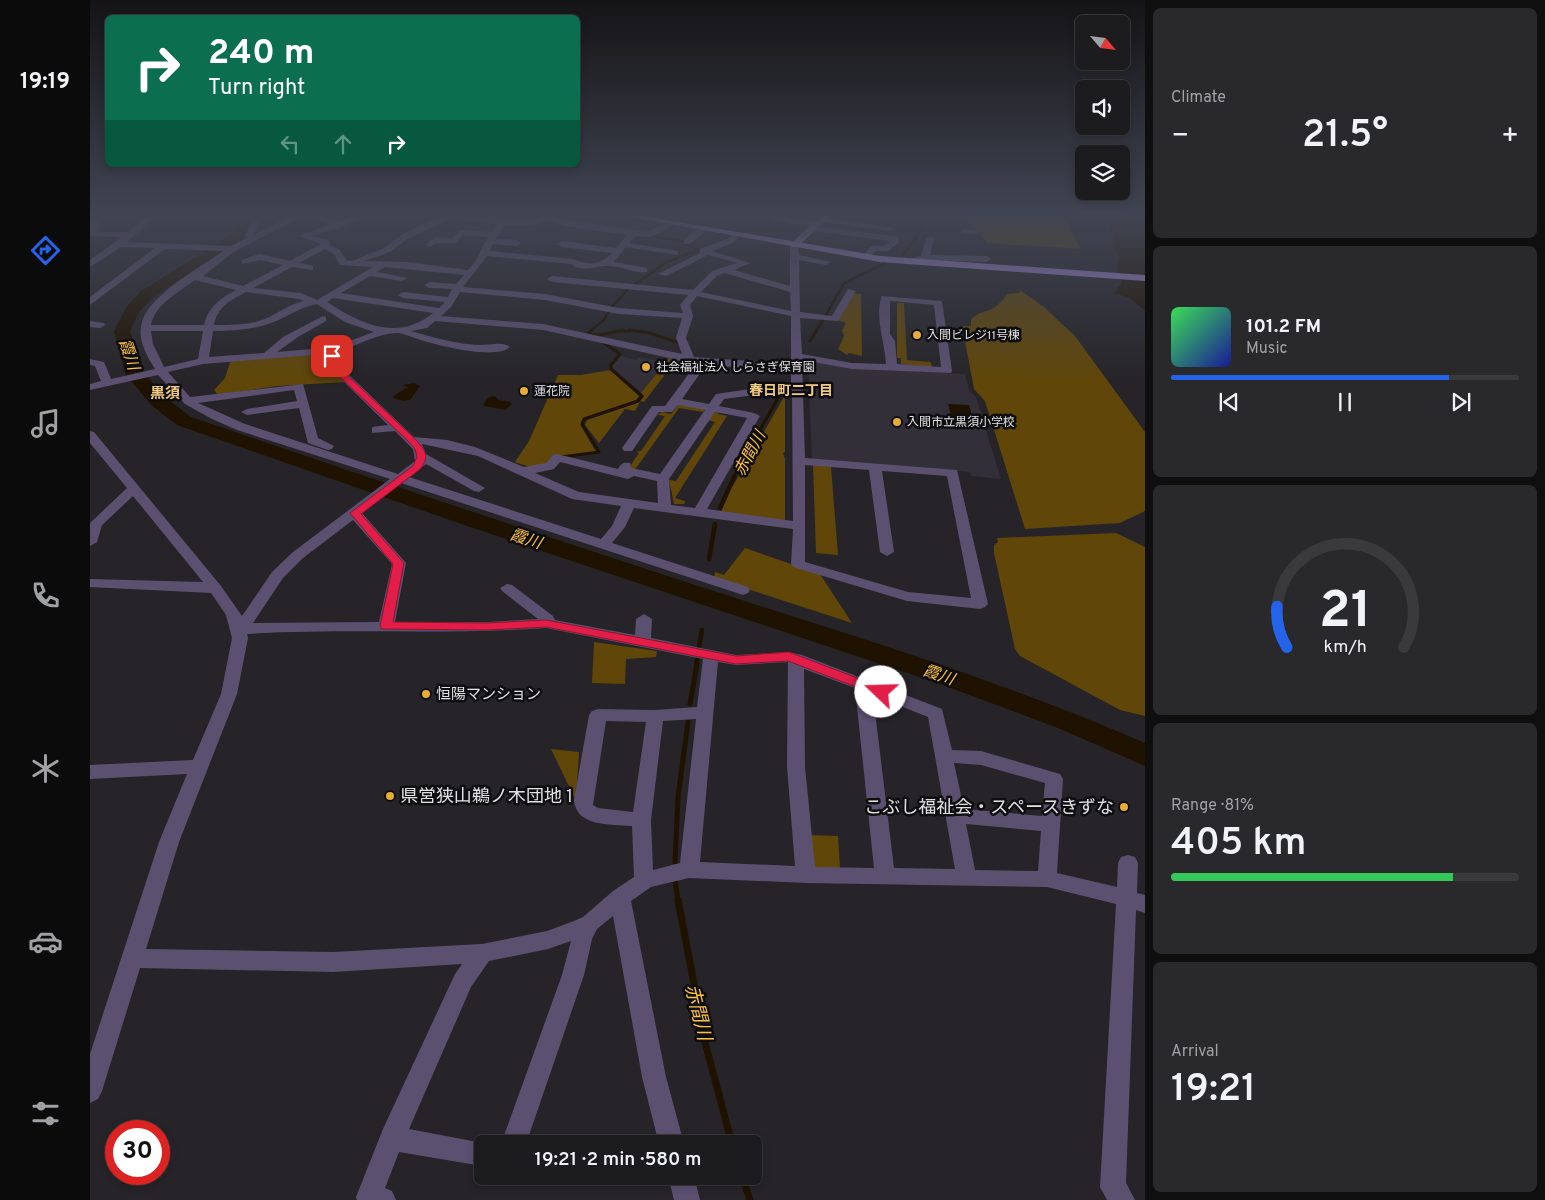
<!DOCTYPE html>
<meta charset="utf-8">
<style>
:root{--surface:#1c1b1e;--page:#29282b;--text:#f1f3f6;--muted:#a0a1a4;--line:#3a393c;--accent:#2563eb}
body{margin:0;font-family:Overpass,"Noto Sans JP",sans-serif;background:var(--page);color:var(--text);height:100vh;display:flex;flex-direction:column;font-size:19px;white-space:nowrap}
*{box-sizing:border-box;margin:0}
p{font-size:16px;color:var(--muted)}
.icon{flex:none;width:28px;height:28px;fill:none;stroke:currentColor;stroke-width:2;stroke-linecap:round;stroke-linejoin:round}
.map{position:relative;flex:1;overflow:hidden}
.panel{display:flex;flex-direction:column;gap:8px;padding:8px;background:#0f0f10;width:400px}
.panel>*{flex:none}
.guide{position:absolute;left:15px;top:15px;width:475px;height:152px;border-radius:8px;box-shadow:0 2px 8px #0003,0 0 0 1px var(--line);background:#0b6e4f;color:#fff;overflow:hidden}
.needle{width:32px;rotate:118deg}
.buttons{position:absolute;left:985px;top:15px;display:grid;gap:10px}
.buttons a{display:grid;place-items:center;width:55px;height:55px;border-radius:8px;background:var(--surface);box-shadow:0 2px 8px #0003,0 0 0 1px var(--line);font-size:25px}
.speed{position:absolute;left:15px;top:1120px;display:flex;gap:10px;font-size:25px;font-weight:700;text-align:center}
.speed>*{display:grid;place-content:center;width:65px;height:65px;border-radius:50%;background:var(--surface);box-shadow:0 2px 8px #0003,0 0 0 1px var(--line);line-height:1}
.speed .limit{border:8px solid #d22;background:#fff;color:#111}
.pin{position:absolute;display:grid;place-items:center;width:42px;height:42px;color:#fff;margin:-21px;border-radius:10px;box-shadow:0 2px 8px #0006}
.me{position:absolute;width:55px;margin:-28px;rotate:291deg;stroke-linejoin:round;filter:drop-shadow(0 0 4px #0008)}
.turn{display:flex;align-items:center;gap:18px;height:105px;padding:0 20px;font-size:22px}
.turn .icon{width:65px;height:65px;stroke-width:2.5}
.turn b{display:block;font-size:35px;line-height:42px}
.lanes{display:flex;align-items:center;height:48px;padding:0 20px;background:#0003;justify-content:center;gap:25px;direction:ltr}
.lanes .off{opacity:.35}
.big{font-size:38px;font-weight:600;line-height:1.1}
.panel .card{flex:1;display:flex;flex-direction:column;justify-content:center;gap:8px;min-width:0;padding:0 18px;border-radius:8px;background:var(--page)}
.panel .dial{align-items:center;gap:0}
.dial svg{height:130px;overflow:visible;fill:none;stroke:var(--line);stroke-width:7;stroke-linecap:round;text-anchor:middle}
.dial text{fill:var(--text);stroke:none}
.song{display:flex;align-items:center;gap:15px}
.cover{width:60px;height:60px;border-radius:8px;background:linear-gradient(135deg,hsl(130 70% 55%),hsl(240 70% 35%))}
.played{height:5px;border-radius:2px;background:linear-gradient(90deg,var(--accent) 80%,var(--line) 80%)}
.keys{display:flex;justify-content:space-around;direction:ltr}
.heat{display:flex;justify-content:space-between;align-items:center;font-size:28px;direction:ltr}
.charge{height:8px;border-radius:4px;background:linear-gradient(90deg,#34c759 81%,var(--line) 0)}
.trip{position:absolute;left:384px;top:1135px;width:288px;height:50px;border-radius:8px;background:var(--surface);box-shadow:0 2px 8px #0003,0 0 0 1px var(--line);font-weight:600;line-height:50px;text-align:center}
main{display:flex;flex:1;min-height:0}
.tabs{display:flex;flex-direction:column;width:90px;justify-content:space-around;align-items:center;background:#0b0b0c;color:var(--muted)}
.tabs .icon{width:35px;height:35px}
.tabs .on{color:var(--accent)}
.tabs b{font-size:22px;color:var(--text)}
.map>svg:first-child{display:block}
</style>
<main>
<nav class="tabs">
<b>19:19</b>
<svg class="icon on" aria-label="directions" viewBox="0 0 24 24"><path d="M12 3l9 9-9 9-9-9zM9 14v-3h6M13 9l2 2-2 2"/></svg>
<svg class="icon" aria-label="music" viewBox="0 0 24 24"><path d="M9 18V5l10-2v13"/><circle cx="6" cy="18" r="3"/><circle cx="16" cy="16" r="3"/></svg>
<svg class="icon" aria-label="phone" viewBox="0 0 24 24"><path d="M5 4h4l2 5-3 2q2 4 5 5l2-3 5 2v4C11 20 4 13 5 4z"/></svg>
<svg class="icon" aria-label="climate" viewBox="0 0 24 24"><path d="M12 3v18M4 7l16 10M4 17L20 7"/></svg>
<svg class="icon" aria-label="car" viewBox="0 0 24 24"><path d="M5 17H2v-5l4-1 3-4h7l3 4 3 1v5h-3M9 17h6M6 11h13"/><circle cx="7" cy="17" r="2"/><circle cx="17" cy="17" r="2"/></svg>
<svg class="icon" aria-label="filters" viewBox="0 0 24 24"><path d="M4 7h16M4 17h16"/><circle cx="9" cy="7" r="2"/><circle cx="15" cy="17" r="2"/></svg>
</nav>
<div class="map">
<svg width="1055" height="1200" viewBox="0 0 1055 1200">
<rect width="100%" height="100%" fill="#262428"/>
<g fill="#322f38">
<path d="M531,356l15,4 3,-3 27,5 -26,31 -28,-24 1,-4z"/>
<path d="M718,361l43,7 114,6 4,16 7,7 25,82 -30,-3 -1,-4 -158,-12z"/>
</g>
<g fill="#614609">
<path d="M873,215h100l18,34 -93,-6z"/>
<path d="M930,290l25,18 30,28 70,96v79l-25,12 -95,6 -40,-128 -11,-12 -12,-63h9v-6c10,-13 21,-3 36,-26l12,-1z"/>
<path d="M762,293l9,1 1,62 -13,-3 -2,2 -9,-6 6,-13 -2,-6 4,-7 -9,-3z"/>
<path d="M807,303h7l3,57 24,2 1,6 -31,-4v-6h-4z"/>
<path d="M233,352l6,5 6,16 11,9 -69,4 -59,9 -4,-5 11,-12 6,-19z"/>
<path d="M579,358l22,5 -2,3 -16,-2 -29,38 -4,-1 4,-5 -4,-2z"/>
<path d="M520,370l29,26 -3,4 -53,19 -2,7 15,26 -39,4 -10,9 -17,2 -15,-5 14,-21 29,-66h23z"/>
<path d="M695,395v57l-2,1 2,6v62l-64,-9 9,-21z"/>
<path d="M550,402l-5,9 -10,-2 -26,34 -14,-18 2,-5z"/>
<path d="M589,404l26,5 -2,3 -24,-4 -45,63 -6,-2 11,-16 -3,-1 5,-1 24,-35 -8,-1 5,-3 9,2z"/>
<path d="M628,412v2l9,2 -52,82 10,3 -1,3h-10l-5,-24 7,1 39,-59 -7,-2 5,-7z"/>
<path d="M723,465l18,2 7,88 -22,-2z"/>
<path d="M1026,533l29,14v169l-25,-6 -100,-54 -5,-7 -21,-96v-8l4,-3 -1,-4z"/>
<path d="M655,548l75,26 32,49 -138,-45 1,-6 9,3z"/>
<path d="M504,642l63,9 -1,6 -30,2 -1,25 -33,-1z"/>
<path d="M461,749l28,3 -3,49z"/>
<path d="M719,835l29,1 2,32h-29z"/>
</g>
<g fill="#201200">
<path d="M1015,215h40v96l-15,-13 -16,-5 8,-10 -6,-17 2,-2 1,-9 -5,-8 2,-3z"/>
<path d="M324,383l6,3 -10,14 -7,1 -11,-4 16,-10 -6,-2z"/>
<path d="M405,396l4,4 12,2 1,2 -7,6 -21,-4 -1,-2 6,-7z"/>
<path d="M858,404l21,1 5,18 -21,-1z"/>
</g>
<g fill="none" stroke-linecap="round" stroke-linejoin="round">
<g stroke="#201200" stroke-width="2.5">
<path d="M810,258l16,-20 11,-23"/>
<path d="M541,287l36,-25 30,-12 -15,-9 -31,-5"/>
<path d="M520,309l18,-20"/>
<path d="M736,315l18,-32 42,-20"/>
<path d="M500,331l14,-11 5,-9"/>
<path d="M525,331h28"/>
<path d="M726,331l7,-11"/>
</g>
<g stroke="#201200" stroke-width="3">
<path d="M502,330l-5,4 12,1 25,-5"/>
<path d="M539,330l21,3 32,11"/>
<path d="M720,341l7,-11"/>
<path d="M471,457l38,-5 -17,-28 2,-5 54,-18 4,-5 -31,-27v-4l9,-11 -19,-13"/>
<path d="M643,478l45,-80"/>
</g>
<g stroke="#201200" stroke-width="4.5">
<path d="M630,508l14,-31"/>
<path d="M619,559l6,-35"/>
<path d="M606,665l6,-35"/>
</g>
<g stroke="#201200" stroke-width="5">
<path d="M600,704l7,-40"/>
<path d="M585,862l3,-65 10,-75"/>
<path d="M585,879l3,22"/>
</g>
<g stroke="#201200" stroke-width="7">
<path d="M588,900l28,146 26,98"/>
<path d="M652,1176l8,24"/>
</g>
<path fill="#201200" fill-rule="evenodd" d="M139,215c10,0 17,-1 24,8l-8,15 -92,59 -13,14 -10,20 13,41 22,25 26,20c169,58 339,114 510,170 149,48 300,93 444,156v23l-87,-38 -118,-44 -470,-157 -293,-102 -26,-20 -26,-32 -11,-42 13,-25 14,-15 93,-58 5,-9z"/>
<g fill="#5c5071" fill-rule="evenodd">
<path d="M0,215l9,7 -1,10h30l21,-17h9l-31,27 104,4 16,-8 -2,-3 7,-13 -3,-7h8l3,7 -7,13 41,-20h22l23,6 17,-6h11l-22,11 -33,10 16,4 2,5 10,5 6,10 6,1 32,-13 17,-13 41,-20 75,5 43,-5 -5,3 92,14 23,-11 4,2 -1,2 -22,12 -16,-1 -6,7 49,8v4l-52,-8 -12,15 33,6v4c-13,2 -27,-7 -41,-6 -10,0 -26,7 -35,-2l-84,-8 -24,31 82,7 74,14 64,5 -3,-8 8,-10 -136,-13 -5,-3 5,-3 141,14 19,-19 25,-8 -29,-8 -42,21 -8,-2 42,-21v-4l27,-10 9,-6 4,2 -7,8 -21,8 38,12 -16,7 56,16v-41l4,-3 4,3 1,10 31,7 -4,3 -27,-5 1,52 32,4 16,-27 8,2 -18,30 -38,-3 2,36 50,9 34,1c-1,-21 -12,-49 -4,-68l60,5 10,70 -1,2 -99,-4 -50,-9 3,98 152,12 31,134 -3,3 -5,2 -73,-8 -114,-34 -2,-3 2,-35 -159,-21 -9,19 -13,16 136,44 2,3 -2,3 -5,2 -342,-112 -39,30 44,50 -11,59h92l51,-3 -36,-28 -2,-3 7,-4 5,1 41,31 2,4 80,15 1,-16 8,-5 8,5 -1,19 85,17 53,-3 13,3 140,54 10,41 29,1 79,23 3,5 -6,94 60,14 1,-24 3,-6 7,-2 7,2 3,6 -1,30 8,2v18l-9,-3 -10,273 9,17h-28l-7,-13 16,-283 -69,-17 -241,-4 -117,-5 -38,9 -20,14 35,176 18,67h-25l-17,-67 -29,-161 -16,13 -5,10 -8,36 -58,169h-25l61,-169 9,-34 -23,8 -59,12 -18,26 -62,142 79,15h-6v22l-83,-14 -14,36 7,3 4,9h-39l-1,-3 27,-68 72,-155 7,-10 -129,8 -193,-4 -38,123 -4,8 -8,4v-49l69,-212 28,-68 -97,5v-14l103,-5 28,-66 11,-56 -6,-23 -15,-22 -121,-6v-8l113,3 -70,-86 -31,29 -5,17 -7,4v-23l37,-35 -37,-45v-12l4,1 127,154 21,30 30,-44 21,-20 97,-73 -153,-49 -27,-12 -25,-14 -27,-29 -68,15v-6l11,-3 -6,-15 -5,-1v-6l14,3 7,17 44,-10c-9,-14 -18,-31 -13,-47 7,-27 59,-55 81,-71l-58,-2 -75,56v-8l65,-49 -34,-1 -31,20v-7l32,-23 -32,-1zM213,216l28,8 -31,12 21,8 -31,17 -31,-7 -17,6v4l18,-4 23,5 -40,21 -40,-10 32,-25zM361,218l47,6 -7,8 -30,-2 -10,8 -16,-1 -9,7 4,3 7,-4h19l7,-8 25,2 -13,25 -7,8 -61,-8 -43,-1 26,-9 17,-13zM457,221l18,5 62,9 -11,13 -54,-7 -4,3 4,3 50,6c-11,12 -24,13 -38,6l-85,-8 4,-7 24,2 4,-3 -4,-3 -22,-1 11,-14h25zM235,249l9,5 6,11 33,2 -56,33 -16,-7 -48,-5 39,-21 21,3v-4l-14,-3zM295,267l79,8 -8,9 -27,-2 -5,3 5,3 23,1 -4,8 -45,-5 -5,3 5,3 42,4 -6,6 -98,-15 29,-17 32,5 5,-3 -30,-6zM635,273l65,19 1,19 -90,-19 17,-17zM105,280l41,10c-15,8 -28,17 -32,35h-53c4,-21 28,-33 44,-45zM156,292l53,7 5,2c-15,3 -25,12 -39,18 -16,6 -33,6 -51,6 3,-18 17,-25 32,-33zM370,292l85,8 74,14 63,4 -6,20 6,16 -139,-30 -102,-8 10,-9zM607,296l94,20v48l-97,-7 -8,-19 7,-22 -3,-11zM243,298l100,15c-36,29 -72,11 -106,-11zM800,301l44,4 7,62 -44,-3 -2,-23 -5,-7zM227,304l28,18 29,10 -41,15 -56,5 21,-15 28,-16v-4l-3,-1 -40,21 -19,16 -55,4 4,-26c20,0 39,-1 58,-8 17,-6 26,-15 46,-19zM345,321l108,9 153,34 -31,42h-13l-30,42 2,3h8l27,-39h13l6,-7 27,5 -45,64 -29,-6 -1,-5c-6,-1 -9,0 -12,6l-61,-15 -4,1 -7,8 -22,4 -49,-20 -28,-7 -33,-3 -69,-66 -10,-18c20,-6 42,-20 63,-20 8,1 18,6 26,8 17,5 72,19 86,6 -6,-6 -21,-2 -30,-2 -23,-1 -46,-7 -69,-14l16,-3zM61,331h52l-5,28 -34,8 -11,-23zM235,354l12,21 51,50 -16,2v6l23,-2 18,18 2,12 -17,13 -153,-50 -47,-21 96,-13 3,11 -50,8 -6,3 6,3 52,-7 9,35 20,7 4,-1 2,-3 -16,-8 -15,-54 -113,13 -22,-25 35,-8zM616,365l85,6v12l-75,11 -7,10 -27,-5zM702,390l1,131 -86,-12 53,-93 -6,-3 -35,-7 5,-7zM625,412l32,6 -52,90 -24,-3 -2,-26zM332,444l56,12 94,43 49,7 -9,20 -11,13 -192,-62 17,-13 48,27 5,1 6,-4 -59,-34zM470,462l68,17 6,-3 23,5 1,22 -79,-11 -44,-19 19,-4zM715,465l64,5 11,82 7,4 7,-4 -12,-81 65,5 24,122 -63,-6 -103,-30zM263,520l39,44 -13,58 -126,1 30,-45 20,-20zM456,628l157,31 -6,48 -42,3 -57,-1 -6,2 -3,4 -15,85c2,27 36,24 58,26l2,51 -21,14 -30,26 -9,4 -27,10 -65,13 -149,8 -187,-3 33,-107 58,-148 11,-56 -1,-4c99,-6 199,1 299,-6zM628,662l18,3 52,-3 -1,105 8,99 -95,-4zM714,669l51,19 19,180 -59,-1 -10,-100zM783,695l55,22 27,152 -61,-1zM606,719l-16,144 -27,7 -2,-50 12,-99zM516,721l40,1 -13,90 -35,-4 -5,-3zM864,763l27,2 64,18 -3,33 -78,-7zM876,824l75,7 -3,40 -63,-1z"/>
<path d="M686,215l44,8 1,2 -3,2 77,9 3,1 1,5 -11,9h-12l-10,9 -4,-3 9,-11h12l8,-5 -79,-10 -4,-2 4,-2 -38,-7 -1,-2z"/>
<path d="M733,218l68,9 4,2 -4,2 -71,-9v-4z"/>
<path d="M611,227l7,2 -18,15h-6v-4z"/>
<path d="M871,229l14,1 4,2c-4,4 -13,2 -18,1z"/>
<path d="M840,236l4,3 -4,16 57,1 4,3 -4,3 -61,-2 -20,4v-4l15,-4 5,-17z"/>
<path d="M0,321l14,2 1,2 -5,3 -10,-1z"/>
<path d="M578,1176h26l6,24h-26z"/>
</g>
<path fill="#937abd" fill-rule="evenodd" d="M733,215h9l-35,32h-6v-4z"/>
<path fill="#a88adb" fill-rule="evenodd" d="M530,215h17l243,41 265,19v6l-265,-19z"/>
</g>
<linearGradient id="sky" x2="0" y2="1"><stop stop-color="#151416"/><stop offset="0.56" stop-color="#414553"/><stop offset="1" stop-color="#414553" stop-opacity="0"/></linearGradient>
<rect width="1055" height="383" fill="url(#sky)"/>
<path fill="#e11d48" stroke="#92132f" d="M239,354h6l9,18 70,66c11,11 17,19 5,32l-58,44 43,49 -11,59 94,1 59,-3 190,36 53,-4 97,37 2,3 -2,3h-9l-89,-34 -52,3 -190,-37 -59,3 -105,-1 -2,-3 13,-62 -43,-51 63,-47 4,-9 -2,-8 -7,-8 -70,-66z"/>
<g fill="#e6ad36" stroke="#0e0e10" stroke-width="2">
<circle cx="827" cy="335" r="5"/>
<circle cx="556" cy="367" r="5"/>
<circle cx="434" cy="391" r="5"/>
<circle cx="807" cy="422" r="5"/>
<circle cx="336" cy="694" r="5"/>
<circle cx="300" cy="796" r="5"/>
<circle cx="1034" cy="807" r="5"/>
</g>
<g text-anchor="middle" stroke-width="5" stroke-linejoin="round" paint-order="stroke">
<g font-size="12" fill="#e1e0e3" stroke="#0e0e10" text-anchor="start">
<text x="837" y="339">入間ビレジ11号棟</text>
<text x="566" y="371">社会福祉法人 しらさぎ保育園</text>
<text x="444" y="395">蓮花院</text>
<text x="817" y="426">入間市立黒須小学校</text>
</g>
<g font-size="14" font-weight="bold" fill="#f2cb83" stroke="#0e0e10">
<text x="701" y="395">春日町二丁目</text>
</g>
<g font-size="15" font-weight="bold" fill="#f2cb83" stroke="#0e0e10">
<text x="75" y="398">黒須</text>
</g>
<g font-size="15" fill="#e1e0e3" stroke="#0e0e10" text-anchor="start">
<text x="346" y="699">恒陽マンション</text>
</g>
<g font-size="16" font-style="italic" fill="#fcc045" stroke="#0e0e10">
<text transform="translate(40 354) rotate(72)" y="6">霞川</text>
<text transform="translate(659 453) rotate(-62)" y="6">赤間川</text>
<text transform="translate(436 538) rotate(18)" y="6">霞川</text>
<text transform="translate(849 674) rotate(19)" y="6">霞川</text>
</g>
<g font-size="18" fill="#e1e0e3" stroke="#0e0e10" text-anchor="start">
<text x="310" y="802">県営狭山鵜ノ木団地 1</text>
<text x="1024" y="813" text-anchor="end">こぶし福祉会・スペースきずな</text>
</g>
<g font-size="19" font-style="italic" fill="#fcc045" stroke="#0e0e10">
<text transform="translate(609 1012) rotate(76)" y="7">赤間川</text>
</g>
</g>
</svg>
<div class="buttons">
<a><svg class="needle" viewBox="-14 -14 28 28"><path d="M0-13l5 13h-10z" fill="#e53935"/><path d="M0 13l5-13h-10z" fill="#a0a1a4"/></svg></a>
<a><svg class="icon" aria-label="sound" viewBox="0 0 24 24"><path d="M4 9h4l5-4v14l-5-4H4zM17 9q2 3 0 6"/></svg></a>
<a><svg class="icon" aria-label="layers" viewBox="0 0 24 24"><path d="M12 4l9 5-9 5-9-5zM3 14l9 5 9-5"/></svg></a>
</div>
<div class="speed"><div class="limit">30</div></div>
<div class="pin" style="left:242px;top:356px;background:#d93025"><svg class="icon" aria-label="arrive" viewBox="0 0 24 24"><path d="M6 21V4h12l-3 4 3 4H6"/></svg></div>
<svg class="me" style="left:791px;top:692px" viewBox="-20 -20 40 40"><circle r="19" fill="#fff"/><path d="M0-13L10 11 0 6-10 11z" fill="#e11d48"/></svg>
<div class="trip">19:21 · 2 min · 580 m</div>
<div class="guide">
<div class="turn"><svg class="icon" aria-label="right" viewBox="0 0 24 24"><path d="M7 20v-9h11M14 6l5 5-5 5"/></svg><div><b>240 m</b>Turn right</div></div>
<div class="lanes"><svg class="icon off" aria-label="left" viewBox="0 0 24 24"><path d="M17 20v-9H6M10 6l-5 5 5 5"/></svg><svg class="icon off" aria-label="ahead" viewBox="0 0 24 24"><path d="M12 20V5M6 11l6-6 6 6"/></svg><svg class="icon" aria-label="right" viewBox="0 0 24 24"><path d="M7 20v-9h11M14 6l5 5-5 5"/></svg></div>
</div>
</div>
<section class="panel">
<div class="card"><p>Climate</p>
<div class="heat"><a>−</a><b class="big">21.5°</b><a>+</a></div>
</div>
<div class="card">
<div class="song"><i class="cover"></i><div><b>101.2 FM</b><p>Music</p></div></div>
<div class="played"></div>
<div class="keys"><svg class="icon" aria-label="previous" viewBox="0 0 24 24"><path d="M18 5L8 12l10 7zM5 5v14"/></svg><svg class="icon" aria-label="pause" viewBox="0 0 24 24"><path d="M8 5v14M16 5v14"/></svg><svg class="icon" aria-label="next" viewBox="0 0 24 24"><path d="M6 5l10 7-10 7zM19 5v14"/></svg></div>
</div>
<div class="card dial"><svg viewBox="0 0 100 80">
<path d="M14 69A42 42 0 1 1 86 69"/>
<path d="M14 69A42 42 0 0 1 8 44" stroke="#2563eb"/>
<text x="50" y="56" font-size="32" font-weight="700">21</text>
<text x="50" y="72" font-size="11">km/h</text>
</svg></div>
<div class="card"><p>Range · 81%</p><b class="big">405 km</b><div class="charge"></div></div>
<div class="card"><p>Arrival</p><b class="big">19:21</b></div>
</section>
</main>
